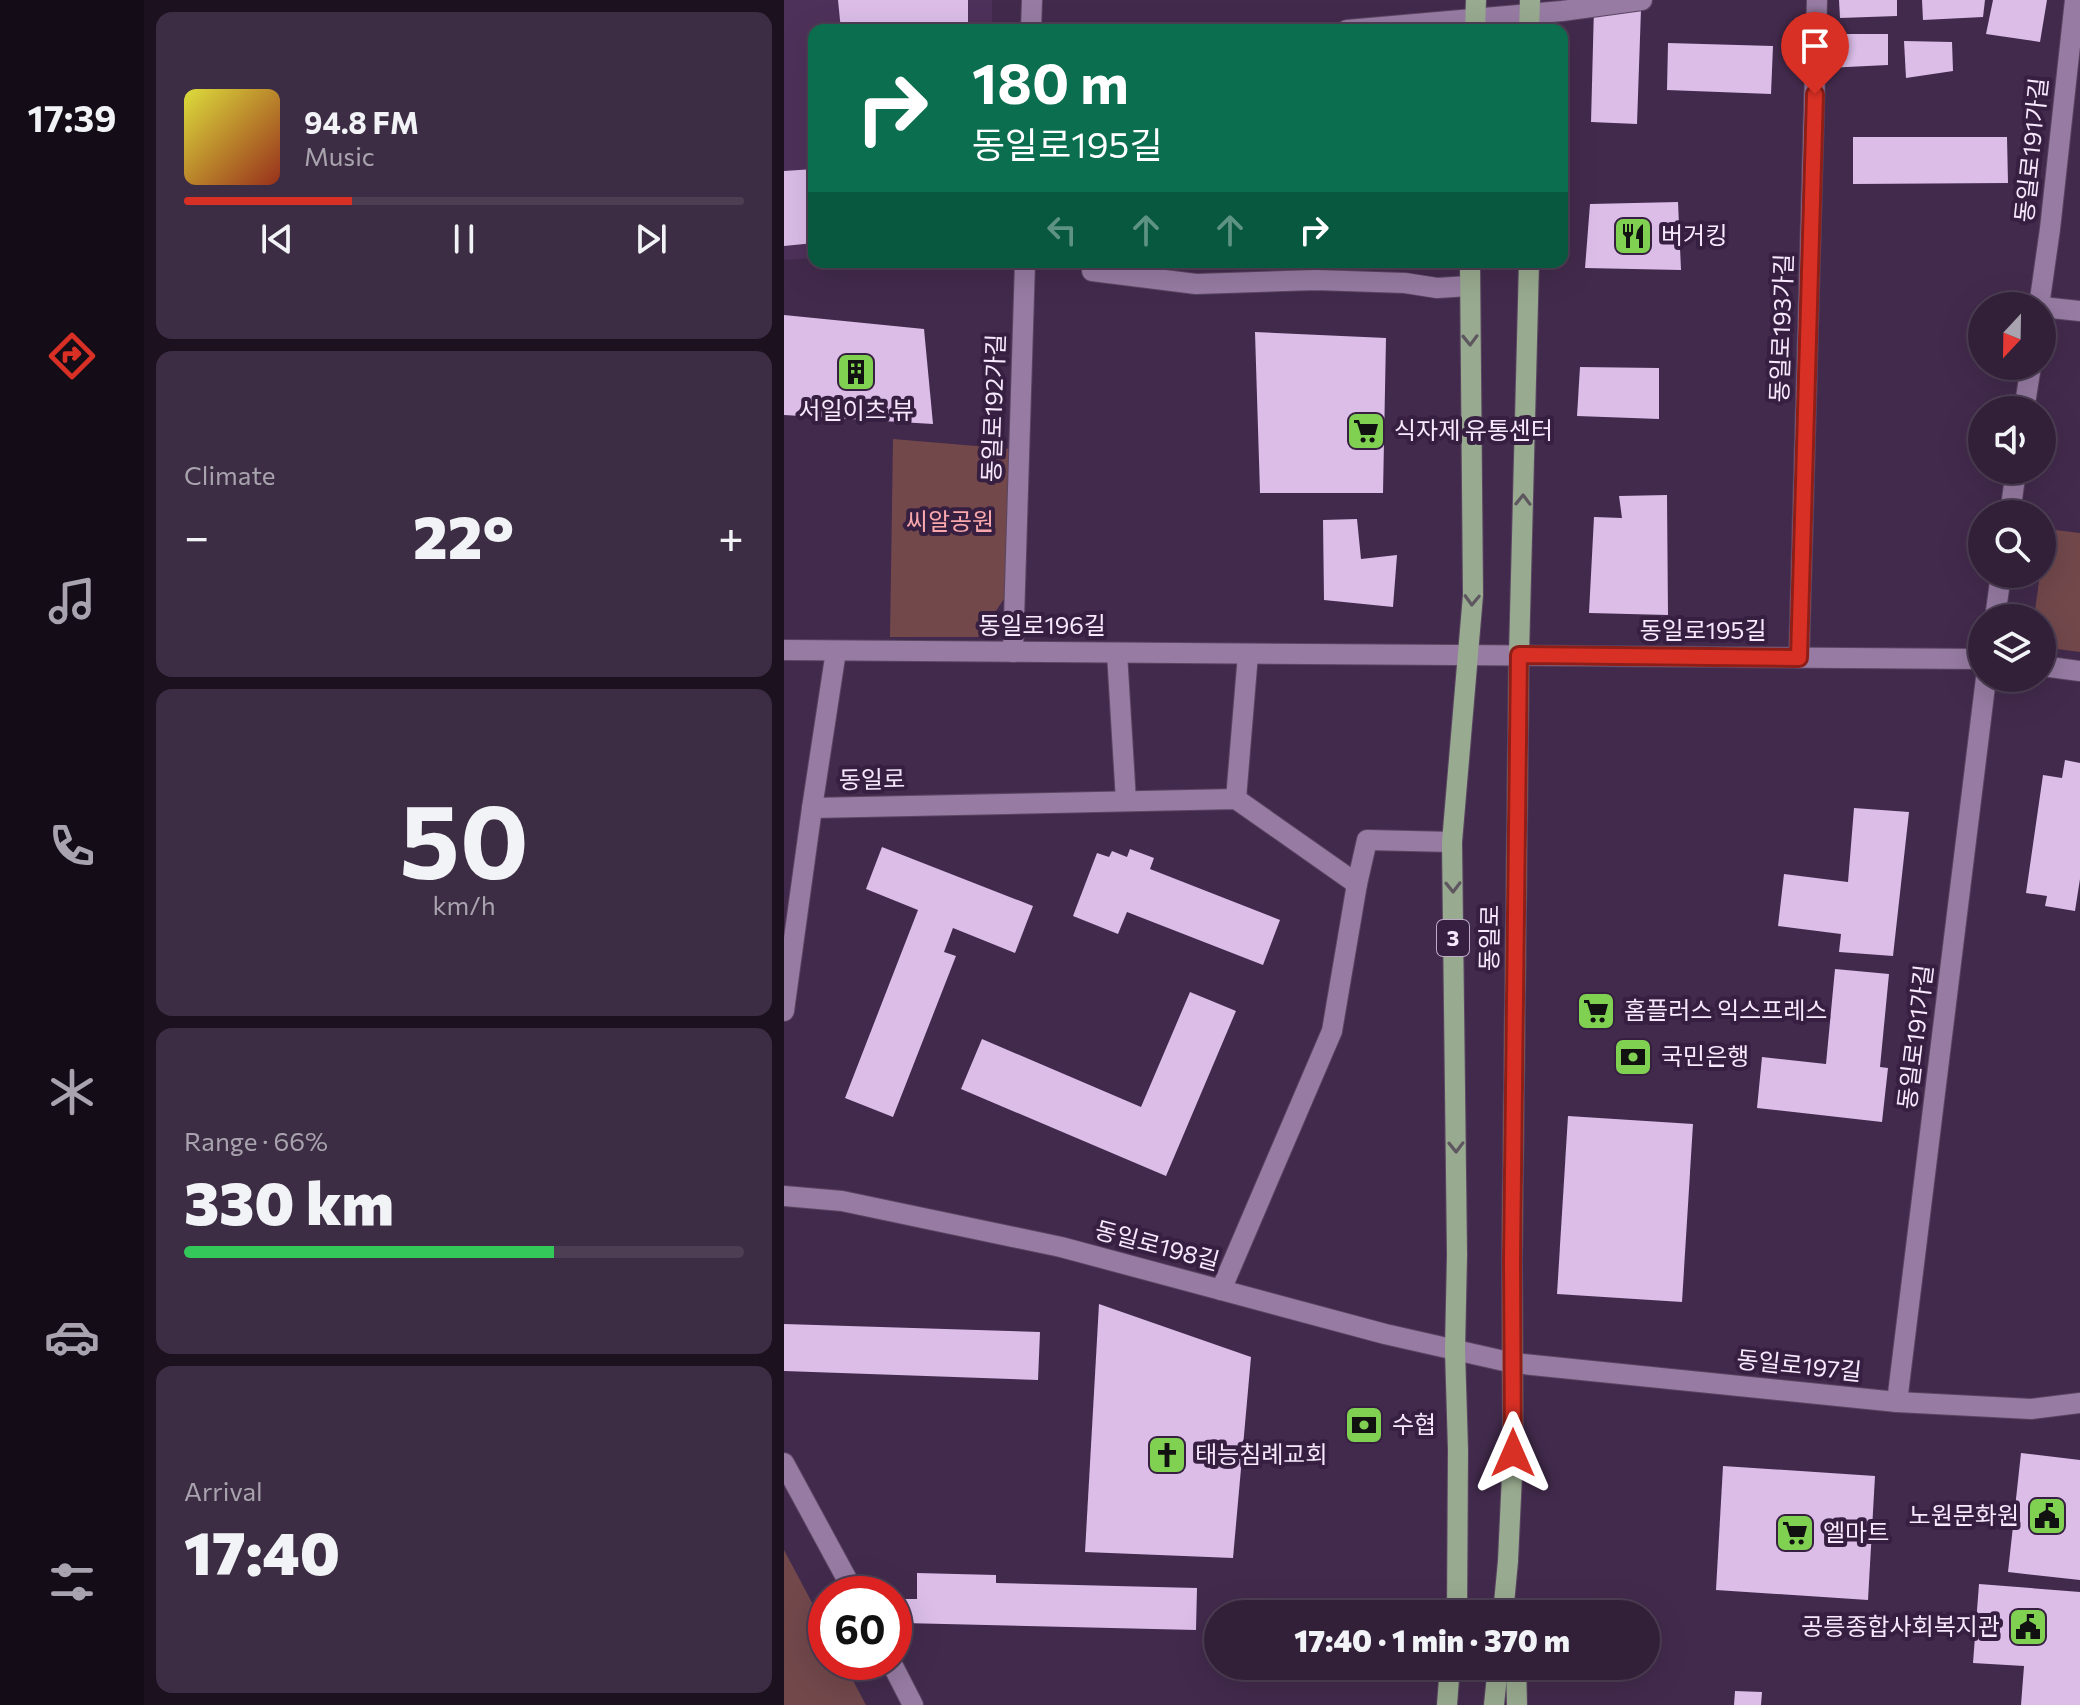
<!DOCTYPE html>
<meta charset="utf-8">
<style>
:root{--surface:#322039;--page:#3d2d44;--text:#f1f3f6;--muted:#a8a3ae;--line:#4d3e53;--accent:#d93025}
body{margin:0;font-family:Commissioner,"Noto Sans KR",sans-serif;background:var(--page);color:var(--text);height:100vh;display:flex;flex-direction:column;font-size:30px;white-space:nowrap}
*{box-sizing:border-box;margin:0}
p{font-size:26px;color:var(--muted)}
.icon{flex:none;width:44px;height:44px;fill:none;stroke:currentColor;stroke-width:2;stroke-linecap:round;stroke-linejoin:round}
.map{position:relative;flex:1;overflow:hidden}
.drawer{display:flex;flex-direction:column;gap:12px;padding:12px;background:#1c121f;width:640px}
.drawer>*{flex:none}
.hud{position:absolute;left:24px;top:24px;width:760px;height:244px;border-radius:16px;box-shadow:0 8px 32px #0002,0 0 0 2px var(--line);background:#0b6e4f;color:#fff;overflow:hidden}
.needle{width:52px;rotate:202deg}
.controls{position:absolute;left:1184px;top:292px;display:grid;gap:16px}
.controls a{display:grid;place-items:center;width:88px;height:88px;border-radius:50%;background:var(--surface);box-shadow:0 8px 32px #0002,0 0 0 2px var(--line);font-size:40px}
.speed{position:absolute;left:24px;top:1576px;display:flex;gap:16px;font-size:40px;font-weight:700;text-align:center}
.speed>*{display:grid;place-content:center;width:104px;height:104px;border-radius:50%;background:var(--surface);box-shadow:0 8px 32px #0002,0 0 0 2px var(--line);line-height:1}
.speed .limit{border:12px solid #d22;background:#fff;color:#111}
.pin{position:absolute;display:grid;place-items:center;width:68px;height:68px;color:#fff;margin:-82px -34px;border-radius:50% 50% 50% 0;rotate:-45deg;box-shadow:0 0 8px #0007}
.pin .icon{rotate:45deg}
.me{position:absolute;width:88px;margin:-44px;rotate:0deg;stroke-linejoin:round;filter:drop-shadow(0 0 6px #0008)}
.turn{display:flex;align-items:center;gap:28px;height:168px;padding:0 32px;font-size:36px}
.turn .icon{width:104px;height:104px;stroke-width:2.5}
.turn b{display:block;font-size:56px;line-height:68px}
.lanes{display:flex;align-items:center;height:76px;padding:0 32px;background:#0003;justify-content:center;gap:40px;direction:ltr}
.lanes .off{opacity:.35}
.big{font-size:60px;font-weight:800;line-height:1.1}
.drawer .widget{flex:1;display:flex;flex-direction:column;justify-content:center;gap:12px;min-width:0;padding:0 28px;border-radius:16px;background:var(--page)}
.drawer .dial{align-items:center;gap:0}
.dial b{font-size:104px;line-height:1}
.song{display:flex;align-items:center;gap:24px}
.cover{width:96px;height:96px;border-radius:12px;background:linear-gradient(135deg,hsl(60 70% 55%),hsl(10 70% 35%))}
.played{height:8px;border-radius:4px;background:linear-gradient(90deg,var(--accent) 30%,var(--line) 30%)}
.keys{display:flex;justify-content:space-around;direction:ltr}
.heat{display:flex;justify-content:space-between;align-items:center;font-size:44px;direction:ltr}
.charge{height:12px;border-radius:6px;background:linear-gradient(90deg,#34c759 66%,var(--line) 0)}
.trip{position:absolute;left:420px;top:1600px;width:456px;height:80px;border-radius:40px;background:var(--surface);box-shadow:0 8px 32px #0002,0 0 0 2px var(--line);font-weight:800;line-height:80px;text-align:center}
main{display:flex;flex:1;min-height:0}
.dock{display:flex;flex-direction:column;width:144px;justify-content:space-around;align-items:center;background:#140d17;color:var(--muted)}
.dock .icon{width:56px;height:56px}
.dock .current{color:var(--accent)}
.dock b{font-size:36px;color:var(--text)}
.map>svg:first-child{display:block}
</style>
<main>
<nav class="dock">
<b>17:39</b>
<svg class="icon current" aria-label="directions" viewBox="0 0 24 24"><path d="M12 3l9 9-9 9-9-9zM9 14v-3h6M13 9l2 2-2 2"/></svg>
<svg class="icon" aria-label="music" viewBox="0 0 24 24"><path d="M9 18V5l10-2v13"/><circle cx="6" cy="18" r="3"/><circle cx="16" cy="16" r="3"/></svg>
<svg class="icon" aria-label="phone" viewBox="0 0 24 24"><path d="M5 4h4l2 5-3 2q2 4 5 5l2-3 5 2v4C11 20 4 13 5 4z"/></svg>
<svg class="icon" aria-label="climate" viewBox="0 0 24 24"><path d="M12 3v18M4 7l16 10M4 17L20 7"/></svg>
<svg class="icon" aria-label="car" viewBox="0 0 24 24"><path d="M5 17H2v-5l4-1 3-4h7l3 4 3 1v5h-3M9 17h6M6 11h13"/><circle cx="7" cy="17" r="2"/><circle cx="17" cy="17" r="2"/></svg>
<svg class="icon" aria-label="filters" viewBox="0 0 24 24"><path d="M4 7h16M4 17h16"/><circle cx="9" cy="7" r="2"/><circle cx="15" cy="17" r="2"/></svg>
</nav>
<section class="drawer">
<div class="widget">
<div class="song"><i class="cover"></i><div><b>94.8 FM</b><p>Music</p></div></div>
<div class="played"></div>
<div class="keys"><svg class="icon" aria-label="previous" viewBox="0 0 24 24"><path d="M18 5L8 12l10 7zM5 5v14"/></svg><svg class="icon" aria-label="pause" viewBox="0 0 24 24"><path d="M8 5v14M16 5v14"/></svg><svg class="icon" aria-label="next" viewBox="0 0 24 24"><path d="M6 5l10 7-10 7zM19 5v14"/></svg></div>
</div>
<div class="widget"><p>Climate</p>
<div class="heat"><a>−</a><b class="big">22°</b><a>+</a></div>
</div>
<div class="widget dial"><b>50</b><p>km/h</p></div>
<div class="widget"><p>Range · 66%</p><b class="big">330 km</b><div class="charge"></div></div>
<div class="widget"><p>Arrival</p><b class="big">17:40</b></div>
</section>
<div class="map">
<svg width="1296" height="1705" viewBox="0 0 1296 1705">
<rect width="100%" height="100%" fill="#422a4c"/>
<path fill="#4e315a" d="M0,0h208v30h-178v228l-30,2z"/>
<g fill="#72484b">
<path d="M109,439l119,10 -6,147 -28,41h-88z"/>
<path d="M1263,529l33,4v119l-38,-5v-29h-8l6,-44h2z"/>
<path d="M0,1550l42,79v33h17l23,43h-82z"/>
</g>
<g fill="#dbbde8">
<path d="M54,0h130v30h-127z"/>
<path d="M1055,0h58v16l-57,2z"/>
<path d="M1138,0h63l-2,17 -60,3z"/>
<path d="M1209,0h54l-7,42 -54,-8z"/>
<path d="M810,7l47,2 -4,115 -46,-2z"/>
<path d="M1040,34h64v31l-62,3z"/>
<path d="M1120,41l48,1 1,29 -47,7z"/>
<path d="M884,43l105,3 -2,48 -104,-4z"/>
<path d="M1069,137h154l1,46 -155,1z"/>
<path d="M30,169v74l-30,3v-75z"/>
<path d="M894,202l3,68 -96,-2 5,-64z"/>
<path d="M0,315l140,14 9,95 -149,-9z"/>
<path d="M471,332l131,6 -3,155h-123z"/>
<path d="M796,367l79,1v51l-82,-3z"/>
<path d="M883,495l1,120 -79,-2 5,-96 28,1 -3,-22z"/>
<path d="M573,519l4,40 36,-4 -4,52 -69,-7 -1,-80z"/>
<path d="M1281,760l15,3v116l-5,32 -30,-5 2,-10 -21,-3 17,-118 19,3z"/>
<path d="M1070,808l55,4 -16,144 -54,-4 2,-18 -63,-8 6,-52 64,8z"/>
<path d="M98,847l151,59 -18,47 -62,-25 -9,24 12,4 -63,161 -48,-19 73,-188 -52,-21z"/>
<path d="M346,849l24,9 -4,11 130,51 -17,45 -136,-53 -9,22 -45,-18 24,-63 12,4 3,-6 15,6z"/>
<path d="M1051,969l54,5 -9,93 8,1 -6,54 -125,-14 5,-51 64,7z"/>
<path d="M406,992l46,19 -70,165 -205,-87 21,-50 159,68z"/>
<path d="M784,1116l125,8 -11,178 -125,-8z"/>
<path d="M315,1304l152,53 -18,201 -148,-6z"/>
<path d="M0,1324l256,8 -2,48 -254,-9z"/>
<path d="M1237,1453l59,7v120l-72,-8z"/>
<path d="M939,1466l152,10 -7,124 -152,-10z"/>
<path d="M133,1573l79,2v8l201,5 -1,42 -293,-7v-24h14z"/>
<path d="M1195,1584l101,8v113h-59l3,-39 -51,-3z"/>
<path d="M951,1691l27,1 -1,13h-27z"/>
</g>
<g fill="none" stroke-linecap="round" stroke-linejoin="round">
<defs>
<g id="minor">
<path d="M247,30l1,-30"/>
<path d="M563,30l215,-19 80,-11"/>
<path d="M308,271l104,13 120,-4 89,3 32,5 32,-2"/>
<path d="M1255,306l11,-77 25,-229"/>
<path d="M1258,307l38,4"/>
<path d="M1240,410l7,-44"/>
<path d="M1226,514l6,-44"/>
<path d="M1211,618l6,-44"/>
<path d="M0,650l1198,9"/>
<path d="M229,652l12,-390"/>
<path d="M333,653l9,148"/>
<path d="M1015,658l18,-658"/>
<path d="M1258,666l38,5"/>
<path d="M452,799l12,-145"/>
<path d="M28,808l424,-9 121,85 -25,147 -111,259"/>
<path d="M573,884l10,-44 85,2"/>
<path d="M0,1011l28,-203 24,-157"/>
<path d="M0,1196l58,5 219,46 324,87 128,29 384,39 134,7 49,-6"/>
<path d="M1113,1402l89,-724"/>
<path d="M0,1463l71,131"/>
<path d="M107,1662l22,43"/>
</g>
<g id="major">
<path d="M691,30l1,-30"/>
<path d="M745,30l1,-30"/>
<path d="M673,1614l1,-164 -3,-100 2,-95 -5,-413 21,-247 -3,-333"/>
<path d="M719,1614l5,-53 5,-108 -1,-194 7,-604 10,-393"/>
<path d="M732,1666l1,39"/>
<path d="M663,1705l3,-39"/>
<path d="M710,1705l4,-39"/>
</g>
</defs>
<use href="#minor" stroke="#5a4562" stroke-width="22"/>
<use href="#major" stroke="#5a4562" stroke-width="22"/>
<use href="#minor" stroke="#977ba3" stroke-width="20"/>
<use href="#major" stroke="#98aa8f" stroke-width="20"/>
</g>
<defs><path id="oneway-chevron" d="M-2-3.5L2.5 0L-2 3.5" fill="none" stroke-width="1.6" stroke-linecap="round" stroke-linejoin="round" transform="scale(2)"/></defs>
<g stroke="#5e5760">
<use href="#oneway-chevron" transform="translate(686 340) rotate(89)"/>
<use href="#oneway-chevron" transform="translate(739 500) rotate(-89)"/>
<use href="#oneway-chevron" transform="translate(688 600) rotate(92)"/>
<use href="#oneway-chevron" transform="translate(669 887) rotate(89)"/>
<use href="#oneway-chevron" transform="translate(672 1147) rotate(89)"/>
</g>
<g fill="none" stroke-linecap="round" stroke-linejoin="round">
<defs>
<path id="route" d="M729,1453l-1,-194 7,-604 280,3 16,-564"/>
</defs>
<use href="#route" stroke="#8d1f18" stroke-width="20"/>
<use href="#route" stroke="#d93025" stroke-width="14"/>
</g>
<defs>
<symbol id="restaurant-square" viewBox="-11 -11 22 22"><rect x="-9" y="-9" width="18" height="18" rx="4" fill="#80d051" stroke="#371f41"/><path d="M-5-6h1v4h1v-4h1v4h1v-4h1v5L-1.5 .5V6h-2V.5L-5-1ZM5-6V6H3V1.5H1.5Q1.5-4 5-6Z" fill="#111"/></symbol>
<symbol id="building-square" viewBox="-11 -11 22 22"><rect x="-9" y="-9" width="18" height="18" rx="4" fill="#80d051" stroke="#371f41"/><path d="M-4-6H4V6H1V3H-1V6H-4ZM-2.5-4.3h1.7v1.8h-1.7ZM.8-4.3h1.7v1.8H.8ZM-2.5-1h1.7V.8h-1.7ZM.8-1h1.7V.8H.8Z" fill="#111"/></symbol>
<symbol id="supermarket-square" viewBox="-11 -11 22 22"><rect x="-9" y="-9" width="18" height="18" rx="4" fill="#80d051" stroke="#371f41"/><path d="M-6-5.5h2.5l.6 2H6L4.5 2H-2.5L-4.4-4H-6ZM-1.5 3.2a1.3 1.3 0 1 0 .1 0ZM3 3.2a1.3 1.3 0 1 0 .1 0Z" fill="#111"/></symbol>
<symbol id="bank-square" viewBox="-11 -11 22 22"><rect x="-9" y="-9" width="18" height="18" rx="4" fill="#80d051" stroke="#371f41"/><path d="M-6-4H6V4H-6ZM0-2.3a2.3 2.3 0 1 0 0 4.6a2.3 2.3 0 1 0 0-4.6Z" fill="#111"/></symbol>
<symbol id="church-square" viewBox="-11 -11 22 22"><rect x="-9" y="-9" width="18" height="18" rx="4" fill="#80d051" stroke="#371f41"/><path d="M-1.2-6h2.4v3.5h3.3v2.4h-3.3V6h-2.4V-.1h-3.3v-2.4h3.3Z" fill="#111"/></symbol>
<symbol id="civic-square" viewBox="-11 -11 22 22"><rect x="-9" y="-9" width="18" height="18" rx="4" fill="#80d051" stroke="#371f41"/><path d="M-.6-6.5H3V-4.5H.6V-3L4-1V1h2V6H-6V1h2V-1L-.6-3ZM-1.2 2.5V6h2.4V2.5Z" fill="#111"/></symbol>
</defs>
<g fill-rule="evenodd">
<use href="#restaurant-square" x="827" y="214" width="44" height="44"/>
<use href="#building-square" x="50" y="350" width="44" height="44"/>
<use href="#supermarket-square" x="560" y="409" width="44" height="44"/>
<use href="#supermarket-square" x="790" y="989" width="44" height="44"/>
<use href="#bank-square" x="827" y="1035" width="44" height="44"/>
<use href="#bank-square" x="558" y="1403" width="44" height="44"/>
<use href="#church-square" x="361" y="1433" width="44" height="44"/>
<use href="#civic-square" x="1241" y="1494" width="44" height="44"/>
<use href="#supermarket-square" x="989" y="1511" width="44" height="44"/>
<use href="#civic-square" x="1222" y="1605" width="44" height="44"/>
</g>
<g text-anchor="middle" stroke-width="8" stroke-linejoin="round" paint-order="stroke">
<rect fill="#371f41" stroke="#bdacc5" stroke-width="2" x="653" y="920" width="32" height="36" rx="6"/>
<g font-size="22" font-weight="bold" fill="#f7e8fe">
<text x="669" y="946">3</text>
</g>
<g font-size="24" fill="#f7e8fe" stroke="#371f41">
<text transform="translate(1248 150) rotate(-84)" y="8">동일로191가길</text>
<text transform="translate(998 328) rotate(-88)" y="8">동일로193가길</text>
<text transform="translate(210 408) rotate(-88)" y="8">동일로192가길</text>
<text x="258" y="634">동일로196길</text>
<text x="919" y="639">동일로195길</text>
<text transform="translate(88 780) rotate(-1)" y="8">동일로</text>
<text transform="translate(706 938) rotate(-89)" y="8">동일로</text>
<text transform="translate(1132 1037) rotate(-83)" y="8">동일로191가길</text>
<text transform="translate(373 1246) rotate(15)" y="8">동일로198길</text>
<text transform="translate(1015 1366) rotate(6)" y="8">동일로197길</text>
</g>
<g font-size="24" fill="#f7e8fe" stroke="#371f41" text-anchor="start">
<text x="877" y="244">버거킹</text>
<text x="72" y="419" text-anchor="middle">서일이츠 뷰</text>
<text x="610" y="439">식자제 유통센터</text>
<text x="840" y="1019">홈플러스 익스프레스</text>
<text x="877" y="1065">국민은행</text>
<text x="608" y="1433">수협</text>
<text x="411" y="1463">태능침례교회</text>
<text x="1235" y="1524" text-anchor="end">노원문화원</text>
<text x="1039" y="1541">엘마트</text>
<text x="1216" y="1635" text-anchor="end">공릉종합사회복지관</text>
</g>
<g font-size="24" fill="#fba8ad" stroke="#371f41">
<text x="166" y="530">씨알공원</text>
</g>
</g>
</svg>
<div class="controls">
<a><svg class="needle" viewBox="-14 -14 28 28"><path d="M0-13l5 13h-10z" fill="#e53935"/><path d="M0 13l5-13h-10z" fill="#a8a3ae"/></svg></a>
<a><svg class="icon" aria-label="sound" viewBox="0 0 24 24"><path d="M4 9h4l5-4v14l-5-4H4zM17 9q2 3 0 6"/></svg></a>
<a><svg class="icon" aria-label="search" viewBox="0 0 24 24"><circle cx="10" cy="10" r="6"/><path d="M15 15l6 6"/></svg></a>
<a><svg class="icon" aria-label="layers" viewBox="0 0 24 24"><path d="M12 4l9 5-9 5-9-5zM3 14l9 5 9-5"/></svg></a>
</div>
<div class="speed"><div class="limit">60</div></div>
<div class="pin" style="left:1031px;top:94px;background:#d93025"><svg class="icon" aria-label="arrive" viewBox="0 0 24 24"><path d="M6 21V4h12l-3 4 3 4H6"/></svg></div>
<svg class="me" style="left:729px;top:1453px" viewBox="-20 -20 40 40"><path d="M0-17L14 15 0 8-14 15z" fill="#d93025" stroke="#fff" stroke-width="4"/></svg>
<div class="trip">17:40 · 1 min · 370 m</div>
<div class="hud">
<div class="turn"><svg class="icon" aria-label="right" viewBox="0 0 24 24"><path d="M7 20v-9h11M14 6l5 5-5 5"/></svg><div><b>180 m</b>동일로195길</div></div>
<div class="lanes"><svg class="icon off" aria-label="left" viewBox="0 0 24 24"><path d="M17 20v-9H6M10 6l-5 5 5 5"/></svg><svg class="icon off" aria-label="ahead" viewBox="0 0 24 24"><path d="M12 20V5M6 11l6-6 6 6"/></svg><svg class="icon off" aria-label="ahead" viewBox="0 0 24 24"><path d="M12 20V5M6 11l6-6 6 6"/></svg><svg class="icon" aria-label="right" viewBox="0 0 24 24"><path d="M7 20v-9h11M14 6l5 5-5 5"/></svg></div>
</div>
</div>
</main>
